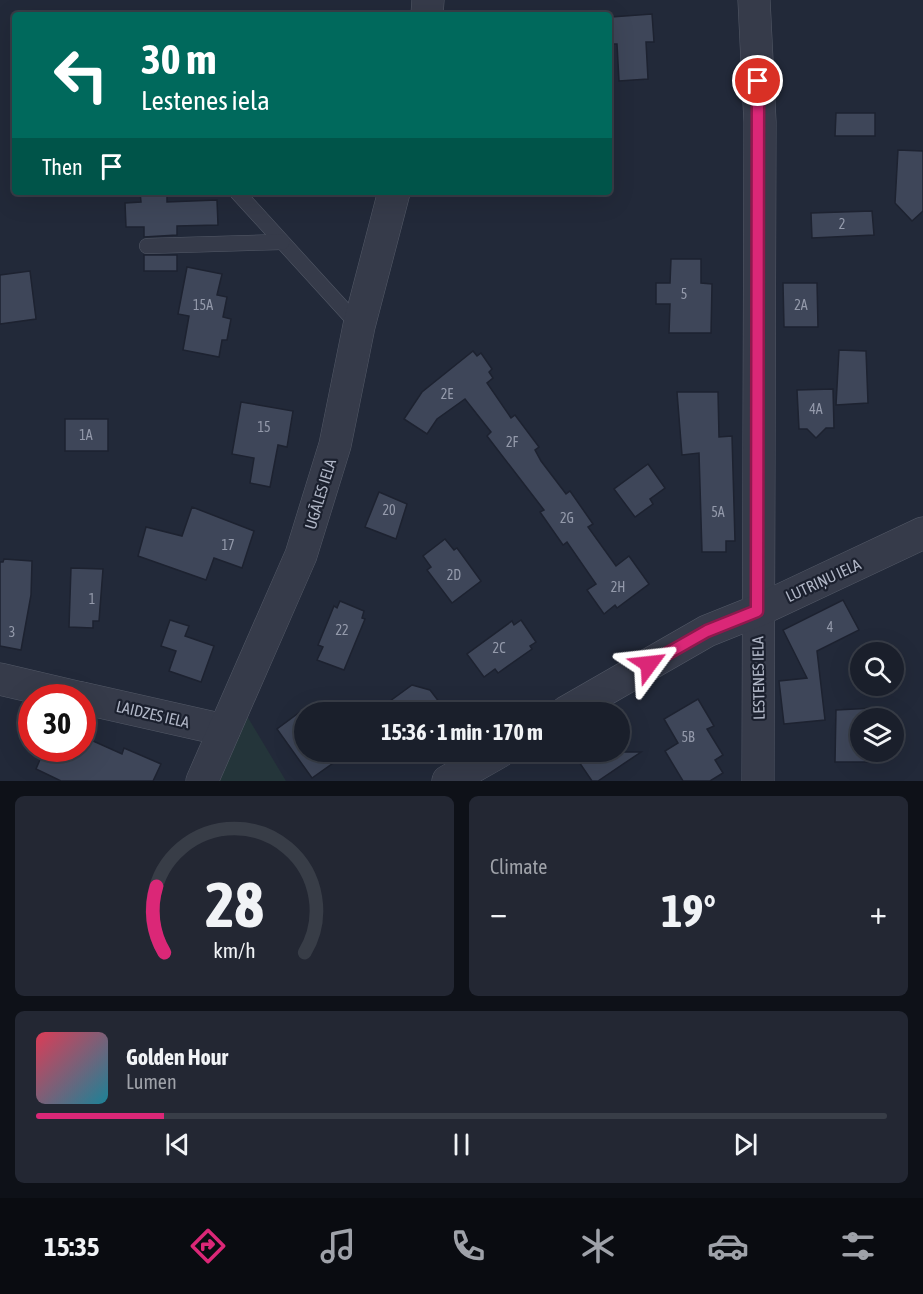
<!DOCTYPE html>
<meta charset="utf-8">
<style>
:root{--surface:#1a1f2b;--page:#232733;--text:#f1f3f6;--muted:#9fa2a9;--line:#383d47;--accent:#db2777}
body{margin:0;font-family:"Asap Condensed",sans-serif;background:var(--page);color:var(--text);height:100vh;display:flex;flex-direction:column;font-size:22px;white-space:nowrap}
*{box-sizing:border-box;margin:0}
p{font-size:20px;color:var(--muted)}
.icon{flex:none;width:33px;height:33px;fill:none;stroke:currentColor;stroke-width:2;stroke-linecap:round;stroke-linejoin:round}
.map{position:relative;height:781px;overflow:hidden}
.panel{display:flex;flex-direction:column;gap:15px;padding:15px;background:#0e1118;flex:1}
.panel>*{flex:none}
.banner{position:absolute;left:12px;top:12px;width:600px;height:183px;border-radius:6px;box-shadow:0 6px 24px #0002,0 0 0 2px var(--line);background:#00695c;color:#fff;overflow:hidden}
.fabs{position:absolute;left:850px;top:642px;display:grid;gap:12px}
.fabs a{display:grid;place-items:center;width:54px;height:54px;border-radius:50%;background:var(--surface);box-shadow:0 6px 24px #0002,0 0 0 2px var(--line);font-size:30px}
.speed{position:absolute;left:18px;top:684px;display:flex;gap:12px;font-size:30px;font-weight:700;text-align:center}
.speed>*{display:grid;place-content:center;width:78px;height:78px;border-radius:50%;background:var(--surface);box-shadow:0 6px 24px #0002,0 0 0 2px var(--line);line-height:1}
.speed .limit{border:9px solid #d22;background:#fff;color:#111}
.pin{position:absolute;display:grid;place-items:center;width:51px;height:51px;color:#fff;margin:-26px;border:3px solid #fff;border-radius:50%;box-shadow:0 2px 6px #0007}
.me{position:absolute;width:66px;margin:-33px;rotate:60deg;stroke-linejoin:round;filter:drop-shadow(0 0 4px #0008)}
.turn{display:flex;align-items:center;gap:21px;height:126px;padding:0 30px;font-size:27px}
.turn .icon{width:78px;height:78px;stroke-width:2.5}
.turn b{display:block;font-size:42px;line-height:51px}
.then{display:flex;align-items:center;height:57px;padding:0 30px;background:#0003;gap:12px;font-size:22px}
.big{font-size:45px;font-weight:700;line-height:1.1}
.panel .tile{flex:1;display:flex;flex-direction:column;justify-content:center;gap:9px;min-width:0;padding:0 21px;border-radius:9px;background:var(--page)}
.panel .dial{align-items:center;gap:0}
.dial svg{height:156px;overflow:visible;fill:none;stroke:var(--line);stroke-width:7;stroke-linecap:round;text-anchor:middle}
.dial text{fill:var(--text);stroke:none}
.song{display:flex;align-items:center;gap:18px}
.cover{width:72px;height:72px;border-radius:9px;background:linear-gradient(135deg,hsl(350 70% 55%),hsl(190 70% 35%))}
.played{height:6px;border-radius:3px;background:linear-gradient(90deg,var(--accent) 15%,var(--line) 15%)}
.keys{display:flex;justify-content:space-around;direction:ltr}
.heat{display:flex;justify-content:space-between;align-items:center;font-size:33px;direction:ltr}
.panel .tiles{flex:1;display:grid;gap:15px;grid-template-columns:1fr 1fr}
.tile:last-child{grid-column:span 2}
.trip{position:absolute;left:294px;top:702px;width:336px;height:60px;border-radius:30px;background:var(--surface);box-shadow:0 6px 24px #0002,0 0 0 2px var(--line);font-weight:700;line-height:60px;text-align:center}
.dock{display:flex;height:96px;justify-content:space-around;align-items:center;background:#0a0c11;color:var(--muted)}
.dock .icon{width:42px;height:42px}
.dock .active{color:var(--accent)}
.dock b{font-size:27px;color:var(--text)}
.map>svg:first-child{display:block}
</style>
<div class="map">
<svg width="923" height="781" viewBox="0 0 923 781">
<rect width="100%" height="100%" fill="#222939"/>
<path fill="#24353a" d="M247,716l39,65h-69z"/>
<g fill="#3e4659" stroke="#1d2230" stroke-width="1.5">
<path d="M652,14l2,28h-8l2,37 -29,2 -2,-37h-4l-2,-27z"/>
<path d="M836,113h39v23h-40z"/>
<path d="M898,150l25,1v60l-11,10 -17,-18z"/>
<path d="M140,192h27v10l50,-2 1,25 -41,1v9l-33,2v-10h-18l-1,-24 16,-1z"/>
<path d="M872,211l2,24 -62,3 -1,-25z"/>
<rect x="144" y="255" width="33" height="16"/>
<path d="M671,259h30v24l11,1 -1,49h-42l1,-29h-14v-21h14z"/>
<path d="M187,267l35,7 -5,21 10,2 -4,20 8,2 -4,21h-5l-3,17 -36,-7 6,-34 -11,-2z"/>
<path d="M30,271l6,48 -36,5v-49z"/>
<path d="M783,283h34l1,44h-34z"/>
<path d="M839,350l27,1 2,52 -32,2z"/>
<path d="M473,351l4,5 4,-3 11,16 -3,3 4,6 -6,5 24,35 4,-3 24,32 -4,3 6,11 25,33 4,-3 23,33 -5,3 28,39 13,-10 20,28 -32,24 -2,-3 -11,9 -17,-24 9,-6 -29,-42 -4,3 -23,-33 4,-2 -57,-74 4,-4 -26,-33 -28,20 -10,15 -23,-15 18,-27z"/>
<path d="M833,389l1,39h-8l-10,10 -9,-9h-8l-2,-39z"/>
<path d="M677,392h41l1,45 13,-1 3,105h-9v11h-24l-3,-99 -17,2z"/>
<path d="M241,402l52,9 -6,36 -9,-2 -8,42 -20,-4 4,-25 -22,-4z"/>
<rect x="65" y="419" width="43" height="32"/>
<path d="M648,464l17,24 -15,11 3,5 -18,13 -21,-28z"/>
<path d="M379,492l28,12 -11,35 -31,-12z"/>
<path d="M192,507l62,24 -12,37 -28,-10 -8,22 -68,-24 8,-29 36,9z"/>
<path d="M445,539l9,11 3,-2 24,33 -29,22 -25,-33 4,-3 -8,-11z"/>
<path d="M4,559l28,2 -1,34 -10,55 -21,-4v-84h3z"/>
<path d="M71,568l32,1 -4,52h-6v7l-24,-1z"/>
<path d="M843,600l16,30 -42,21 8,69 -41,4 -5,-43 28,-3 -24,-48z"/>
<path d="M340,601l24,10 -2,7 3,1 -21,51 -27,-10 6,-13 -5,-2 16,-39 3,2z"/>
<path d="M170,620l19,6 -4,10 29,10 -13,36 -32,-11 7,-20 -15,-5z"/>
<path d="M521,620l15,22 -6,4 2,3 -34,24 -3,-4 -11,8 -17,-23 45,-33 2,4z"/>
<path d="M412,685l18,5 10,13 -13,9h-52z"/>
<path d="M698,699l16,27 -7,3 16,26 -8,5 8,13 -13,8h-27l-18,-30 13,-8 -14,-24z"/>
<path d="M874,708v10h-13v34h14v10h-40l1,-52z"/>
<path d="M304,709v43h45l-37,26 -35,-49z"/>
<path d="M82,736l40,18 2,-6 37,16 -8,17h-92l-25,-12 9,-21h37z"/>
<path d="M589,752h52l-43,29h-6l-15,-22z"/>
</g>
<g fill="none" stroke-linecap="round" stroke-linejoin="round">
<defs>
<g id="service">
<path d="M237,192l122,134"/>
<path d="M147,246l135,-4"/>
</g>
<g id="minor">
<path d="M754,0l6,122 -2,659"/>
<path d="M427,15l1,-15"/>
<path d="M0,679l81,19"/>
<path d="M82,698l142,32"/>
<path d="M566,712l141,-81 50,-20 166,-78"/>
<path d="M202,781l99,-226 34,-110 24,-119 35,-134"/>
<path d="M448,781l51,-29"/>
</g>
</defs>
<use href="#service" stroke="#535967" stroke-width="16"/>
<use href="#minor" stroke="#535967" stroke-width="33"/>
<use href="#service" stroke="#363b4a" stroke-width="15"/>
<use href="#minor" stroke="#363b4a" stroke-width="32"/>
</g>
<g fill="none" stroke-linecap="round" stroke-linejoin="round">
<defs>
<path id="route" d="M649,664l58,-33 50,-20 1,-530"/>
</defs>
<use href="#route" stroke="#8e194d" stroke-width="15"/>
<use href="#route" stroke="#db2777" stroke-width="10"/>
</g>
<g text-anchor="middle" stroke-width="4.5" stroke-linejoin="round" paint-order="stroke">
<g font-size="14" fill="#949aab">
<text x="842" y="229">2</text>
<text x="684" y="299">5</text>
<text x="203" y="310">15A</text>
<text x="801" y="310">2A</text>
<text x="447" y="399">2E</text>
<text x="816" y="414">4A</text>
<text x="264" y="432">15</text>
<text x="86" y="440">1A</text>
<text x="512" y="447">2F</text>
<text x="389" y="515">20</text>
<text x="718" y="517">5A</text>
<text x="567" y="523">2G</text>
<text x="228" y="550">17</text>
<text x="454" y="580">2D</text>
<text x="618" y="592">2H</text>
<text x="92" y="604">1</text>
<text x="830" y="632">4</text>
<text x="342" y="635">22</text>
<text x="12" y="637">3</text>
<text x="499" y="653">2C</text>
<text x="688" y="742">5B</text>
</g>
<g font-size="16" fill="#b0b6c6" stroke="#1b202e">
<text transform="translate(320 494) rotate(-73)" y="6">UGĀLES IELA</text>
<text transform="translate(823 580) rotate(-25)" y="6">LUTRIŅU IELA</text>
<text transform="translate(758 678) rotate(-91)" y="6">LESTENES IELA</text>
<text transform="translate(153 714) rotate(13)" y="6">LAIDZES IELA</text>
</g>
</g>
</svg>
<div class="fabs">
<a><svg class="icon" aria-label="search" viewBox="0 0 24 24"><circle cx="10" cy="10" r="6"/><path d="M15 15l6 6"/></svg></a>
<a><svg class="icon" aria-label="layers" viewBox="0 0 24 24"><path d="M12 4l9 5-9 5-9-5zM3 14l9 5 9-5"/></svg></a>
</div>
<div class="speed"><div class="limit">30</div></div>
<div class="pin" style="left:758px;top:81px;background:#d93025"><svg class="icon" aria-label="arrive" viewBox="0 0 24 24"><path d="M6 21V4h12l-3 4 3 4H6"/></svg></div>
<svg class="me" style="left:649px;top:664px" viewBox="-20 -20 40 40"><path d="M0-17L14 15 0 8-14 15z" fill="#db2777" stroke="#fff" stroke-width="4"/></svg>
<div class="trip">15:36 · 1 min · 170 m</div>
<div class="banner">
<div class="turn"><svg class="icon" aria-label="left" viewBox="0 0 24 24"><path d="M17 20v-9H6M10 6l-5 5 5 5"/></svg><div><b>30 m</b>Lestenes iela</div></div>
<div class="then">Then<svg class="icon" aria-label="arrive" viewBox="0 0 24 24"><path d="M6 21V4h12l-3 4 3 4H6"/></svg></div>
</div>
</div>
<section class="panel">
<div class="tiles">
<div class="tile dial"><svg viewBox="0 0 100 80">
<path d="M14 69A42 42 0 1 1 86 69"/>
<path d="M14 69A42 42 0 0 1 10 35" stroke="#db2777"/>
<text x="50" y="56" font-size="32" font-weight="700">28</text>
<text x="50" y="72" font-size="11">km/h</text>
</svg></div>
<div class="tile"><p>Climate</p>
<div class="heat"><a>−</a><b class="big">19°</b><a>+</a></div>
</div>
<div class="tile">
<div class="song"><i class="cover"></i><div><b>Golden Hour</b><p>Lumen</p></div></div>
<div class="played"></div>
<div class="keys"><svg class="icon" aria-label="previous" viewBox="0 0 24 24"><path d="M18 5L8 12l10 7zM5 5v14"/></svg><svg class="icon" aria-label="pause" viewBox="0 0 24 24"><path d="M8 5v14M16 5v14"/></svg><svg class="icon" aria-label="next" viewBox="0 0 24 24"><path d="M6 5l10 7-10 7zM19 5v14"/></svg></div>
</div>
</div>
</section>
<nav class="dock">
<b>15:35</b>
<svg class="icon active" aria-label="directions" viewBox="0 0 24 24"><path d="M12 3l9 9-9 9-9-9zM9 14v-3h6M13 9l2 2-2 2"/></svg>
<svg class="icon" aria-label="music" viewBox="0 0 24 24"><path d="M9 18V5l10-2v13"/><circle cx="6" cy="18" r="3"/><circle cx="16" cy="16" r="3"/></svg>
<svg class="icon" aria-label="phone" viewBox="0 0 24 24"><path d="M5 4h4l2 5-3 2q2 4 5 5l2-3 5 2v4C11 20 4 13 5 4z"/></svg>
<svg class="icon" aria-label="climate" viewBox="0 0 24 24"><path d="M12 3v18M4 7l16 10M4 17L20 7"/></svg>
<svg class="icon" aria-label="car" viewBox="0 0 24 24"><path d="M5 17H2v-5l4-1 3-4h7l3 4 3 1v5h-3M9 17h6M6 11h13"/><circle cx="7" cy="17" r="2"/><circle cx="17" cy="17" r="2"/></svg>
<svg class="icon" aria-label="filters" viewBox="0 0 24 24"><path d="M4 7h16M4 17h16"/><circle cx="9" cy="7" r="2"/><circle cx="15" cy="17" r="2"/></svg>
</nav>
